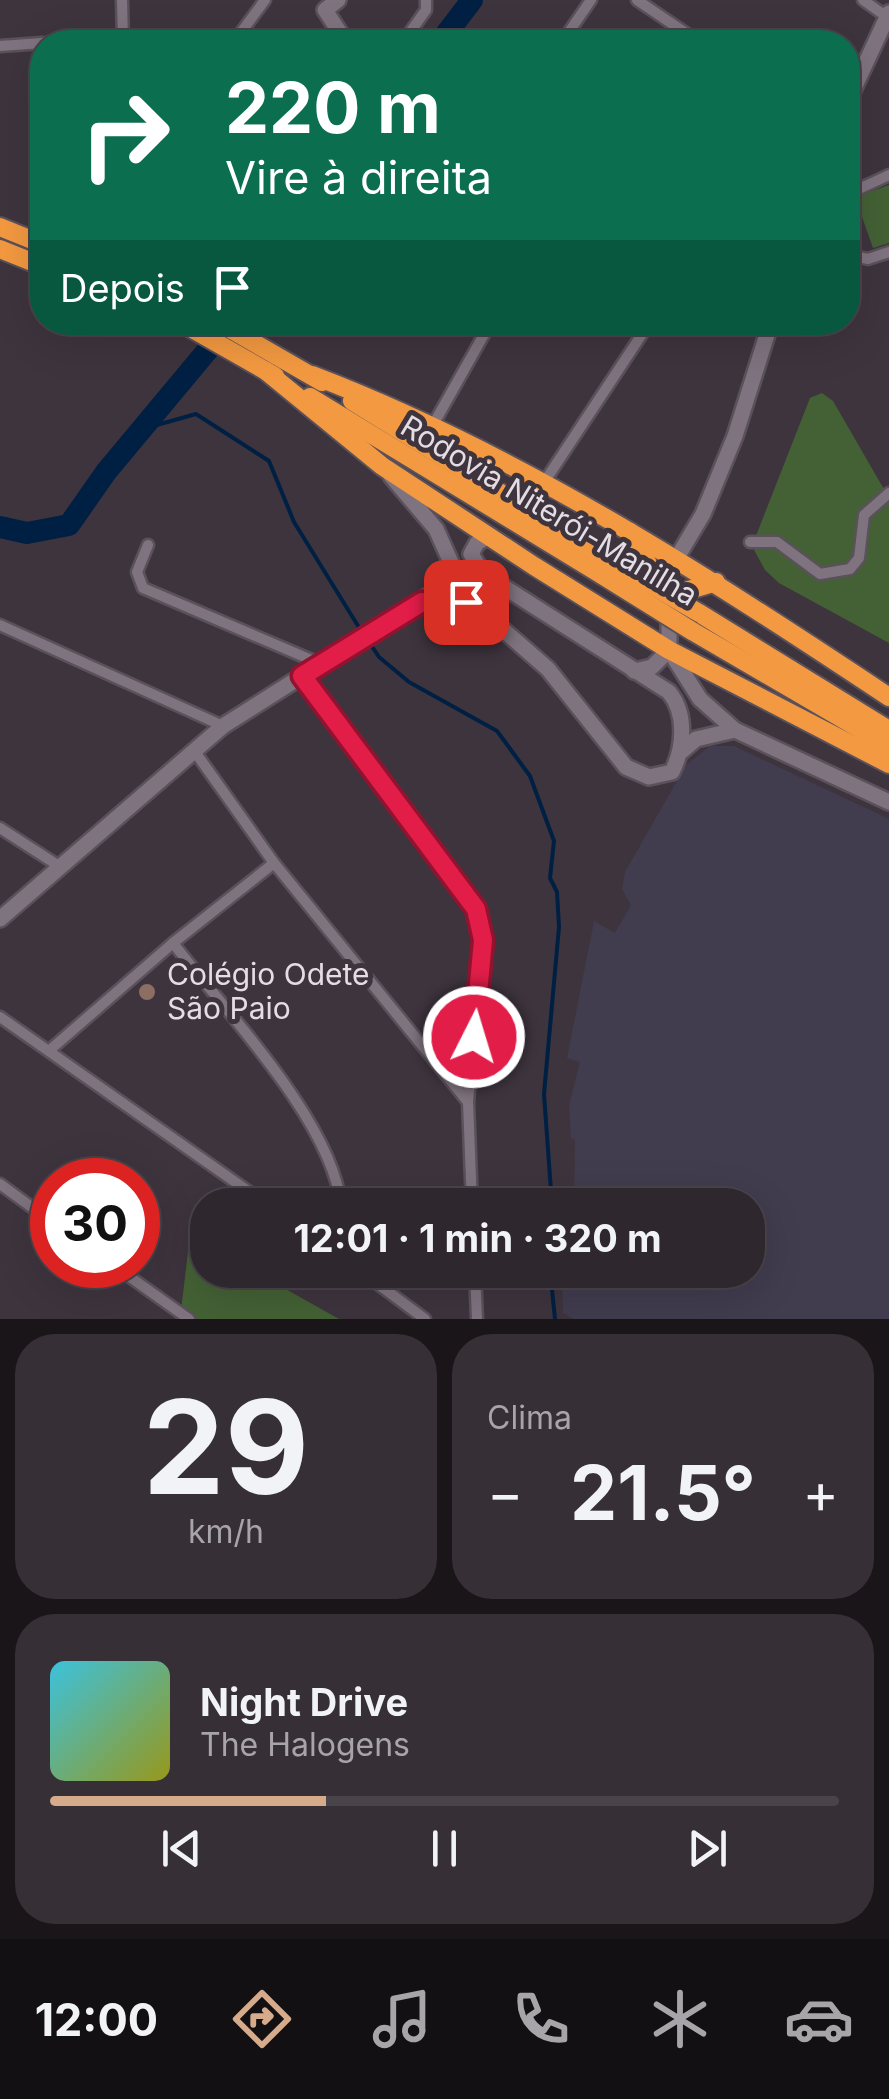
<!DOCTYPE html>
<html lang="pt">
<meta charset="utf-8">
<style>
:root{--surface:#2e272e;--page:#362f36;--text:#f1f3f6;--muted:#a7a5aa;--line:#49444a;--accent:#d6ab8b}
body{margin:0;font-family:Inter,sans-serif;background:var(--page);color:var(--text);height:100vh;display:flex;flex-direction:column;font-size:38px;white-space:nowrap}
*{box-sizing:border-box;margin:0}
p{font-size:32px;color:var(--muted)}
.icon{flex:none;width:55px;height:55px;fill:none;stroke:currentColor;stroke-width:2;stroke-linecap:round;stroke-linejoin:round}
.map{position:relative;height:1319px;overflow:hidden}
.drawer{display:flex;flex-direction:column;gap:15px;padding:15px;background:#191519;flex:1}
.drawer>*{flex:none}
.guide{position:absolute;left:30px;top:30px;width:830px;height:305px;border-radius:40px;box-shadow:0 10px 40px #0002,0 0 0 2px var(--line);background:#0b6e4f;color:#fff;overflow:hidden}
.speed{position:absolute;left:30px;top:1158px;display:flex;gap:20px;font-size:50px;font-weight:700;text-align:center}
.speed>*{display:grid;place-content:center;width:130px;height:130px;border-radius:50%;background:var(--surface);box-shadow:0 10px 40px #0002,0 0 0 2px var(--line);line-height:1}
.speed .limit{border:15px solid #d22;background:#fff;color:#111}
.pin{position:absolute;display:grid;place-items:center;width:85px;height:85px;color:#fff;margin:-42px;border-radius:20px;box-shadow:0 5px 15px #0006}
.me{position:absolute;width:110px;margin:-55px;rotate:5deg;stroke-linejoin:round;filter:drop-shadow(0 0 8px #0008)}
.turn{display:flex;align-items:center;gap:35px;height:210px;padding:0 30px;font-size:45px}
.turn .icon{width:130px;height:130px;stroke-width:2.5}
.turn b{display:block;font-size:70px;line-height:85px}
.then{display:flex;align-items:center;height:95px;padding:0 30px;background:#0003;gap:20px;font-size:38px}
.big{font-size:75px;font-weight:700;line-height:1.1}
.drawer .widget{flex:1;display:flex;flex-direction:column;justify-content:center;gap:15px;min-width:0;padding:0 35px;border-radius:40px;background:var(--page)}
.drawer .dial{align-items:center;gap:0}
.dial b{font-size:130px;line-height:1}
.song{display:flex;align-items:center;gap:30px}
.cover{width:120px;height:120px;border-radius:15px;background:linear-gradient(135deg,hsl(190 70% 55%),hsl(60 70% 35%))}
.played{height:10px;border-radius:5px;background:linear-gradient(90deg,var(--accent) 35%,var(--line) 35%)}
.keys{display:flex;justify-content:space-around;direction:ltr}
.heat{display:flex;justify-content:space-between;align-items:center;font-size:55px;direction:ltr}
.drawer .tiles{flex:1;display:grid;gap:15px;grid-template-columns:1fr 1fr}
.widget:last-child{grid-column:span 2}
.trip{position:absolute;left:190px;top:1188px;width:575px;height:100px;border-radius:40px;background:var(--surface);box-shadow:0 10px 40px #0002,0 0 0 2px var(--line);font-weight:700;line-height:100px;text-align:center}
.tab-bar{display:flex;height:160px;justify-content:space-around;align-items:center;background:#121012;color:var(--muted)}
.tab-bar .icon{width:70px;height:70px}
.tab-bar .current{color:var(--accent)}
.tab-bar b{font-size:45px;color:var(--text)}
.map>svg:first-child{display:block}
</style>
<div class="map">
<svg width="889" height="1319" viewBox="0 0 889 1319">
<rect width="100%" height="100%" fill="#3e343e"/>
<path fill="#413c4e" d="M710,746h24l155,73v500h-315l-11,-6 -1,-36h14v-7h172v-65h-174l1,-65 -4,-2 -2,-33 11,-43 -13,-4 27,-137 21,12 16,-28 -9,-16 3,-17 61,-107z"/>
<g fill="#446135">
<path d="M889,185v58l-16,5 -18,-51z"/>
<path d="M822,393l11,8 56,97v145l-110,-60 -14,-13 -13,-24 58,-148z"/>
<path d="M190,1235l17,10 1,25h44l87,49h-159z"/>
</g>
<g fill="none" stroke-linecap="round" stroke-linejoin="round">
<g stroke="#002043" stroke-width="4">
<path d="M146,428l50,-14 73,47 25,61 69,112"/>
<path d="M369,642l10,15 30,25 88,49 33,45 24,65 -4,37 7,14 2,35 -15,167 8,111"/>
<path d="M550,1270l5,49"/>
</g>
<g stroke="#002043" stroke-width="22">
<path d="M440,42l32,-42"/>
<path d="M0,527l27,6 42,-8 37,-53 125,-150"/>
</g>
<defs>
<g id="street">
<path d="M122,0l1,42"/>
<path d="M637,0l62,42"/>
<path d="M863,0l24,17"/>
<path d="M49,42l74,-5"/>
<path d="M234,42l31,-42"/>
<path d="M403,42l23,-32v-10"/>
<path d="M562,42l29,-42"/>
<path d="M0,46l42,-3"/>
<path d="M848,194l41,-19"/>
<path d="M848,255l20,4 21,-7"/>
<path d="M433,425l58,-103"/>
<path d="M543,484l107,-162"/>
<path d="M750,542h27l43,32 30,-5 9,-11 5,-43 25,-22"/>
<path d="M148,545l-11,27 6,16 178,76"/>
<path d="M0,625l223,101"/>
<path d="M303,676l173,233 7,31 -15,162 4,103"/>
<path d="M193,749l81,114 194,239"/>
<path d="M0,828l59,38"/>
<path d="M173,943c52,68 159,178 168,262"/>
<path d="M0,1017l268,188"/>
<path d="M51,1049l122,-106 101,-80"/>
<path d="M0,1184l52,38"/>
<path d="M113,1265l76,54"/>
<path d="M359,1270l66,49"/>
<path d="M475,1270l2,49"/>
</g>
<g id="secondary">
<path d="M338,0l-13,10 21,32"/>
<path d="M848,101l41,-88"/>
<path d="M771,322l-36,114 -32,78 -34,57v79l31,49 35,31 154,72"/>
<path d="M391,476l45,53 26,58 14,19"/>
<path d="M485,576l-14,-22 6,-11 11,-7"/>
<path d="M634,671l18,-4 17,-17"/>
<path d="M682,751l14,-12 39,-9"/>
<path d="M0,919l223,-193 240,-152 33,8 173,110c18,22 15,56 3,80l-23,5 -23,-10 -78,-98 -72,-63 -19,-6 -35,2"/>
</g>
<g id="highway">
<path d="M0,227l42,17"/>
<path d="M0,249l42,17"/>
<path d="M180,322l95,54"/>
<path d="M218,322l104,60"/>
<path d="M266,371l116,95 152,100 135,84 220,114"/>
<path d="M312,375c207,79 393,200 577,322"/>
<path d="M310,397l292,178"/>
<path d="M352,401l260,161"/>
<path d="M630,532l18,32 -6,27"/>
<path d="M667,610l22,-20 27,-8"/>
<path d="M699,613l190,117"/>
<path d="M692,631l197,115"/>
</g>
</defs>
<use href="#street" stroke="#5a515a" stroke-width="15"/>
<use href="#secondary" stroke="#5a515a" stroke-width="20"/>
<use href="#highway" stroke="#5a515a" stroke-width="22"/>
<use href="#street" stroke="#7f737f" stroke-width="10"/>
<use href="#secondary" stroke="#7f737f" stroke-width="15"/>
<use href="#highway" stroke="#f39941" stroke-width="18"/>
<defs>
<g id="highway-bridge">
<path d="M612,562l87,51"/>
<path d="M602,575l90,56"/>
</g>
</defs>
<use href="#highway-bridge" stroke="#5a515a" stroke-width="22" stroke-linecap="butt"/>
<use href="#highway-bridge" stroke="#f39941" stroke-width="18"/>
</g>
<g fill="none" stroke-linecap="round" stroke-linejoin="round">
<defs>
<path id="route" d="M466,602h-44l-120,74 174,233 7,31 -9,97"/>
</defs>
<use href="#route" stroke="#92132f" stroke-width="25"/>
<use href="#route" stroke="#e11d48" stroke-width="18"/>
</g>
<circle fill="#8d6e63" stroke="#3e343e" stroke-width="4" cx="147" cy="992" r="10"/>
<g text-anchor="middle" stroke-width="10" stroke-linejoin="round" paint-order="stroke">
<g font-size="30" fill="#e4dde4" stroke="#3e343e">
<text transform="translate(549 511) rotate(31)" y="10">Rodovia Niterói-Manilha</text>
</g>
<g font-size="30" fill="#e4dde4" stroke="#3e343e" text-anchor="start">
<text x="167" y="985">Colégio Odete<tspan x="167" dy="34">São Paio</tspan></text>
</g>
</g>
</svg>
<div class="speed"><div class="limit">30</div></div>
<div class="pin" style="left:466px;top:602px;background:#d93025"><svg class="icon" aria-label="arrive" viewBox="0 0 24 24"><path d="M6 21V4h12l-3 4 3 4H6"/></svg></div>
<svg class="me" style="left:474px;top:1037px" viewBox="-20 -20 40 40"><circle r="17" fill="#e11d48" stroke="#fff" stroke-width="3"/><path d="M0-11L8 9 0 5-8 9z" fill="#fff"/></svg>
<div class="trip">12:01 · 1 min · 320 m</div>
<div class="guide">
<div class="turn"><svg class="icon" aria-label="right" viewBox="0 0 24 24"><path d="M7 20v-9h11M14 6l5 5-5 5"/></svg><div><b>220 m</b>Vire à direita</div></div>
<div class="then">Depois<svg class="icon" aria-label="arrive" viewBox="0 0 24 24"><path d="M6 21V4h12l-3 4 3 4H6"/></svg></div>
</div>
</div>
<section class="drawer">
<div class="tiles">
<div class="widget dial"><b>29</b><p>km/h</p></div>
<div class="widget"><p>Clima</p>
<div class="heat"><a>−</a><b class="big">21.5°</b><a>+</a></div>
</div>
<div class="widget">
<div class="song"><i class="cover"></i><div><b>Night Drive</b><p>The Halogens</p></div></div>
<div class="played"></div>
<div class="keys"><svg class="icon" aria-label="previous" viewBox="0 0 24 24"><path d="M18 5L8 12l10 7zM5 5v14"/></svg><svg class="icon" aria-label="pause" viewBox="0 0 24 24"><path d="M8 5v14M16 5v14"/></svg><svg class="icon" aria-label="next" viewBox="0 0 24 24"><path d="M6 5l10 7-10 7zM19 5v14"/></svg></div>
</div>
</div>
</section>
<nav class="tab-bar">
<b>12:00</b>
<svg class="icon current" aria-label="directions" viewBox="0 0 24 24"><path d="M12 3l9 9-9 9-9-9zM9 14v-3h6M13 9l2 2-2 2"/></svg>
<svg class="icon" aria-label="music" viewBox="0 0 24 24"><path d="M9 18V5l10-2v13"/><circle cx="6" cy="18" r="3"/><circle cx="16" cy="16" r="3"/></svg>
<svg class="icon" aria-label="phone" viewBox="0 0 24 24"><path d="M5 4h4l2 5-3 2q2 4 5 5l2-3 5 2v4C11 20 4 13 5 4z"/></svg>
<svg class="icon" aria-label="climate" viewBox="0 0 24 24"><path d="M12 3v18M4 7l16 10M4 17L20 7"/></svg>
<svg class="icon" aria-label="car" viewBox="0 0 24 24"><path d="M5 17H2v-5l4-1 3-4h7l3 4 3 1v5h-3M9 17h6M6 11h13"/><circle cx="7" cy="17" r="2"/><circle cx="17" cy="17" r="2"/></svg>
</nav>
